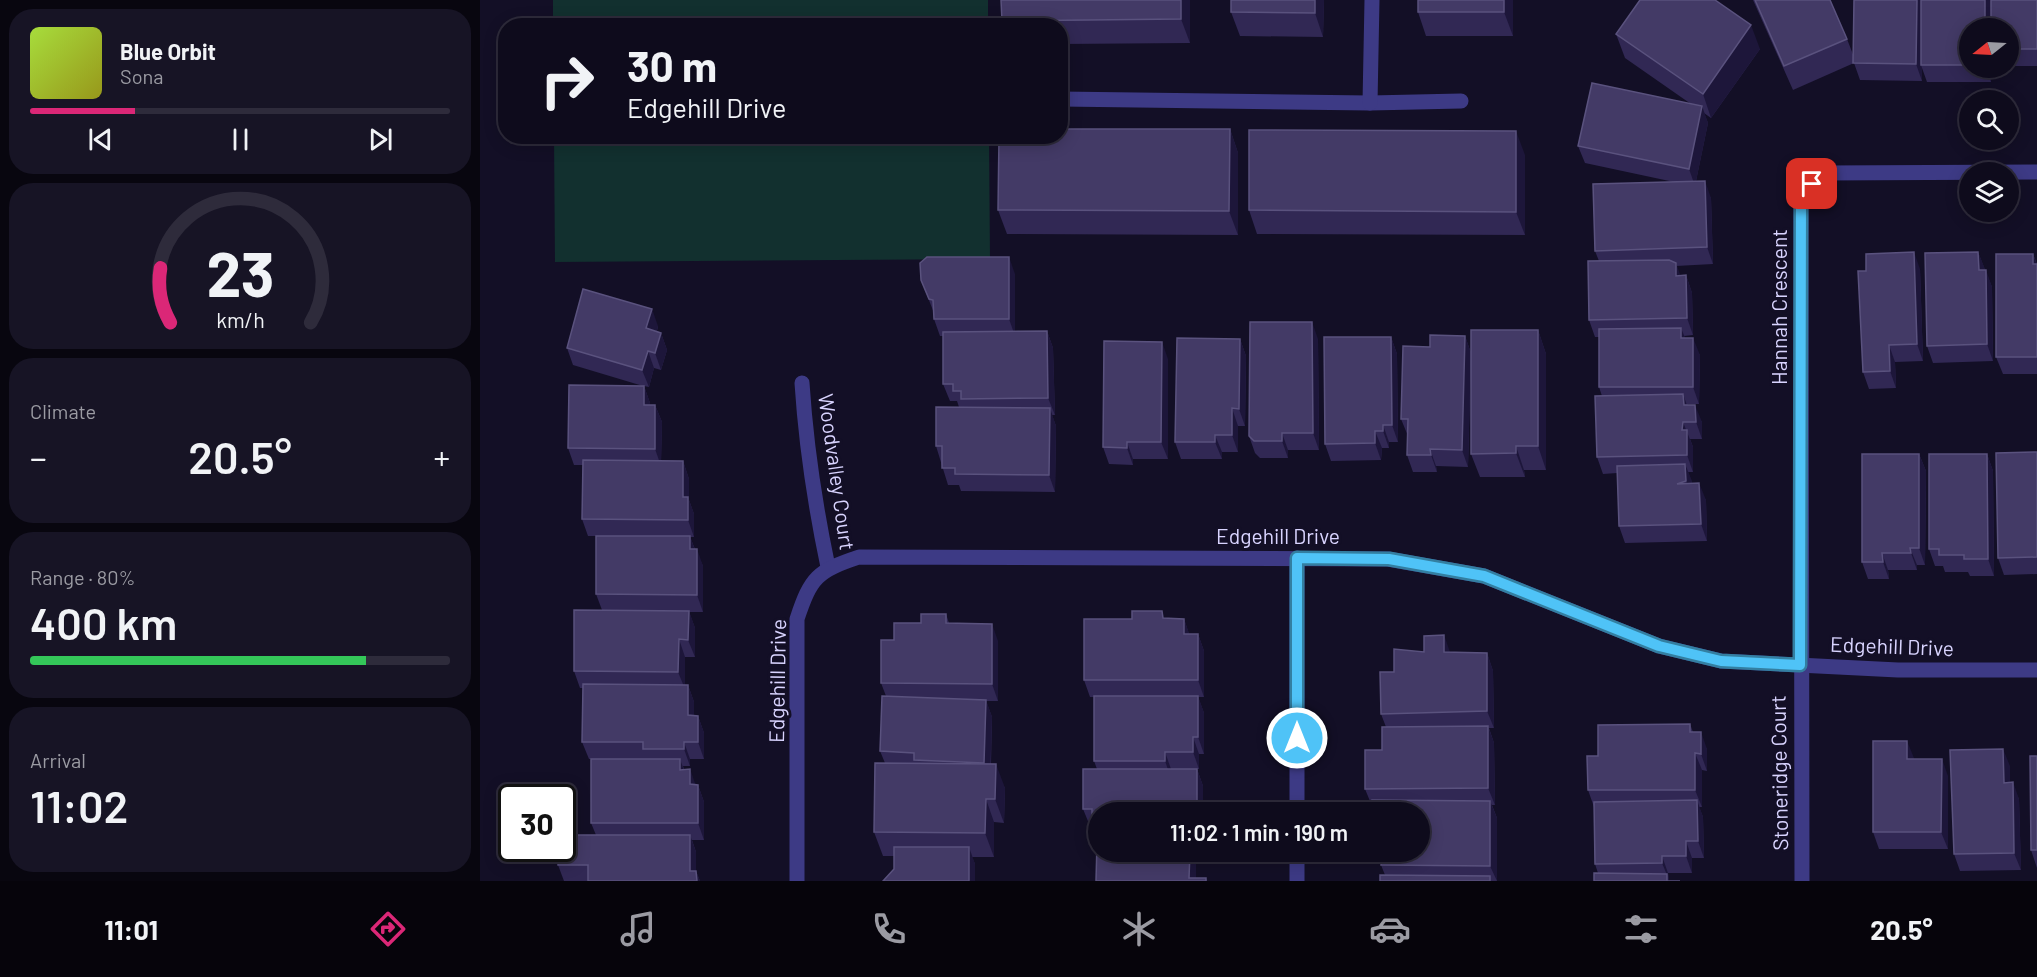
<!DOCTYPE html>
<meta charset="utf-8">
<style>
:root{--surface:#0e0b1c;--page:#171425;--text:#f1f3f6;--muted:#9b9ba3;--line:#2e2b3b;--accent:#db2777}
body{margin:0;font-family:Barlow,sans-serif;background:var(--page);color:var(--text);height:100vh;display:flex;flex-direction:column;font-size:22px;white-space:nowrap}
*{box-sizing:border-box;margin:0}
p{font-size:20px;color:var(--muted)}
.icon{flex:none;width:33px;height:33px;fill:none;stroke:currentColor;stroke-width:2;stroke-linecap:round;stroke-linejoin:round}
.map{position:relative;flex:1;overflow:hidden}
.panel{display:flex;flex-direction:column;gap:9px;padding:9px;background:#08060f;width:480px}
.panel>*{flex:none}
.guide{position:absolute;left:18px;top:18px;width:570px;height:126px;border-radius:24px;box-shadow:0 3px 15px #0003,0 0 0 2px var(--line);background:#0e0b1c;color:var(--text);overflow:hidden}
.needle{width:39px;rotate:252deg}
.buttons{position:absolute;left:1479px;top:18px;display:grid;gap:12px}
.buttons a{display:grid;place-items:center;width:60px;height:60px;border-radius:50%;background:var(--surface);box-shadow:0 3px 15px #0003,0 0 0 2px var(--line);font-size:30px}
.speed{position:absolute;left:18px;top:784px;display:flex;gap:12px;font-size:30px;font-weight:700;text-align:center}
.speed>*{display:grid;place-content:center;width:78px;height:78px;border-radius:50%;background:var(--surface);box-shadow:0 3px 15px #0003,0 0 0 2px var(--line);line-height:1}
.speed .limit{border:3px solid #111;border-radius:9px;background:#fff;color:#111}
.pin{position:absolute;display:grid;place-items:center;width:51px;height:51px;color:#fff;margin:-26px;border-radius:12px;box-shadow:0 3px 9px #0006}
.me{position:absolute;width:66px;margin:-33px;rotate:0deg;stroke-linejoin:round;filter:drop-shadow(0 0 4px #0008)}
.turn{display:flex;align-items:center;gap:21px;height:126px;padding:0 30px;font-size:27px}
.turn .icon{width:78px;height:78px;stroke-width:2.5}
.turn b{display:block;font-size:42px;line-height:51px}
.big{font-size:45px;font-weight:600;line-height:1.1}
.panel .widget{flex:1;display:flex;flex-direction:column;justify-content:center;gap:9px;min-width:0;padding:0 21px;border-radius:24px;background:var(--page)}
.panel .dial{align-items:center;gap:0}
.dial svg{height:156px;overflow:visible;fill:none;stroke:var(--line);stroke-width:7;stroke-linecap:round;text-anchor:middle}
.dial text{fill:var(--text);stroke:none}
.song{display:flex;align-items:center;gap:18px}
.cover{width:72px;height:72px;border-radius:9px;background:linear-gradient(135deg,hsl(80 70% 55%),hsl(60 70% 35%))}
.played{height:6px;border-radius:3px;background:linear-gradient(90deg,var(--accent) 25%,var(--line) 25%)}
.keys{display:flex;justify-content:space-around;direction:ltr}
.heat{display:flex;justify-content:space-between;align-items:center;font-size:33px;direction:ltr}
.charge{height:9px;border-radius:4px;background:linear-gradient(90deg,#34c759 80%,var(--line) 0)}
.trip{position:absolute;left:608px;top:802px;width:342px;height:60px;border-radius:30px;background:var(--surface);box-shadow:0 3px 15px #0003,0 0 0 2px var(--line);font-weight:600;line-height:60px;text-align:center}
.menu{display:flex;height:96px;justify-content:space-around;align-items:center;background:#06040b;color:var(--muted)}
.menu .icon{width:42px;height:42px}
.menu .current{color:var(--accent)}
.menu b{font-size:27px;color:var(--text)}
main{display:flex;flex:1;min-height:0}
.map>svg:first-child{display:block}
</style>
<main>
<section class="panel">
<div class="widget">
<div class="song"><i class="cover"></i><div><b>Blue Orbit</b><p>Sona</p></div></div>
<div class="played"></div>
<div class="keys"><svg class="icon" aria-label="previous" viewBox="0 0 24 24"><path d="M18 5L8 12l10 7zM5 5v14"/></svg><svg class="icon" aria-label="pause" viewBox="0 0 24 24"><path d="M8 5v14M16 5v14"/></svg><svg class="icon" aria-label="next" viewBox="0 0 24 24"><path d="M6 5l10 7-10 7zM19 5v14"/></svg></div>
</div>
<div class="widget dial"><svg viewBox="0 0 100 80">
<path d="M14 69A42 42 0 1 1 86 69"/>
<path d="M14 69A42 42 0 0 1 9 41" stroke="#db2777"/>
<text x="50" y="56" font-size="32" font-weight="700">23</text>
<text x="50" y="72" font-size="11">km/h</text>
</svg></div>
<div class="widget"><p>Climate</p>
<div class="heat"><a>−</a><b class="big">20.5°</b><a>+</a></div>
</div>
<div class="widget"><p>Range · 80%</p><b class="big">400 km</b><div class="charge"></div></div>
<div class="widget"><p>Arrival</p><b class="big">11:02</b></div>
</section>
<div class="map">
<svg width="1557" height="881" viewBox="0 0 1557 881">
<rect width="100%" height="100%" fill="#130f26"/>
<g fill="#12302f">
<rect x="73" y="0" width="435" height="25"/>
<path d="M74,137h435l1,122 -435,3z"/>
</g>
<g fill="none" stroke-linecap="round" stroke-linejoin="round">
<g stroke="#3d3a85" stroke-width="15">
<path d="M580,99l310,4 91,-2"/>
<path d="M890,103l2,-103"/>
</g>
<g stroke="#3d3a85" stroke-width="15">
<path d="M322,383c4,62 13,122 26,184"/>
<path d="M817,558v255"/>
<path d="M817,852v29"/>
<path d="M317,881v-262c14,-42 20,-48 62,-62l529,2 96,17 175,70 62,15 177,9h139"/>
<path d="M1322,881l-1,-686 23,-22 213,-1"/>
</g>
</g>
<g fill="#312854">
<path d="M710,0v43l-130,1v-18h-57l-1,-5z"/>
<path d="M751,0h93l-1,37 -83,-1 -9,-24z"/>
<path d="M1033,0v36h-87l-8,-24z"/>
<path d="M1273,0h77l17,39 7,18 183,-57v66h-29v-38h-38v40h21v14h-64l-5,-14v13l-62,-1 -6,-17 -61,27z"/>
<path d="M1136,34l144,15 -49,69 -7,-5 4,10 -12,58 15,17 2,66 -37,2 4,10 6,-1 6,18 1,42 -9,1 1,2 15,17 -1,49h-12l15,18v17h-12l3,8v25h-5l4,11 14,17 1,41 -82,2 -6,-17 -2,-53 -14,1 -6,-17 5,-61 -3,-9v-50h-4l-6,-17 10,-59 -4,-10 79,-69 -89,-19 -7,-17 113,-42 -66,-46z"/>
<path d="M750,129l8,24v82l-231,-1 -9,-24z"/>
<path d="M1045,155v80l-268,-1 -8,-24z"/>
<path d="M1498,252l7,18 7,17 1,74 -60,2 -6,-17z"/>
<path d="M1553,254l4,10v110h-34l-7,-17z"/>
<path d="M1440,269l3,92 -28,1 1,26 -27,1 -6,-17z"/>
<path d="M535,274v57h32l6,17 2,67h-3l4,11 -1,66 -94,-1 -2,-6h-11l-12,-39 23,-39 -2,-6h-7l-7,-17v-48h-3l-6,-17v-6l-13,-33z"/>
<path d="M178,326l-1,5 4,2 6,17 -6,20 -7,-2 -5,19 -5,-1 6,17v2h5l7,17 -1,39h22l6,18v21l5,14v23h-4l5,12 8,17v46h-14l6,16v29h-10v28h3l6,17v13l4,1 6,17v26h-14v7h-7l1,3 11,16h3l6,17v38h-12l4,12v19l4,10h-136l-6,-16 38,-30 -5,-12 56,-64h-58l-7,-17 1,-54h-3l-6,-17 28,-61 -6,-16v-58h-8l-6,-17 1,-54h-9l-6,-17 75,-62 -70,-21 -6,-17z"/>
<path d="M1058,330l8,24v116h-22l1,7h-45l-9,-23z"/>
<path d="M985,336l6,17 -3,114 -32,-1 1,6h-24l-6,-17 1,-19 -7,-17 29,-72z"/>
<path d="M911,337l6,17 1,88h-9v6h-7l-1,12 -50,1 -6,-17z"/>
<path d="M760,339l6,17 -1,70h-7v26h-16v7h-41l-6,-17z"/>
<path d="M838,339l1,111h-31v8h-28l-5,-5 -6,-17z"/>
<path d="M688,359v100h-35v6l-24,-1 -6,-17z"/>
<path d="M1557,452v122l-33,1 -6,-17z"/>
<path d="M1439,454l7,17 -1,94h-8v5h-29l1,9h-21l-6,-17z"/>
<path d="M1507,454l6,17 1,105h-24l-2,-4h-23l-2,-6h-8l-6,-17z"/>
<path d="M466,614l3,9 49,18v60h-12l6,16 -1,47 14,24 -1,35 -10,-1v35h-22l3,7v17h-92l11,-12v-13h-11l-9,-24 11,-69 -5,-12 6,-55 -5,-13 13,-43 27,-17z"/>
<path d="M704,619l5,15h9l6,17v46h-6l6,16v41h-5v15h-2l6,17 -105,27v39l98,9v17h10l1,3h-111l1,-33 -5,-13v-9h-2l-7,-17 14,-40 -3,-8v-64h-4l-6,-17z"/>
<path d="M944,652l63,1 6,18 1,57h-5l5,15 1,62h-3l5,13v63h-117l5,-6 -4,-10 38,-13 -47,-46 -7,-17 17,-39 4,-23 -5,-13 13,-42z"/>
<path d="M1210,724l3,8 14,17v22l-5,-1v37h-3l4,10 1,41h-12v15h-24l1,8h-75l4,-8 -3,-9 -1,-57 -6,-17 10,-34z"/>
<path d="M1557,756v112l-6,-18z"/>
<path d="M1434,759l34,17v73h-69l-6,-17z"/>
<path d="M1530,766v16l9,17 2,71 -61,1 -6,-17z"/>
</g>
<g fill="#1d163a">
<path d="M701,0h9v43l-9,-24z"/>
<path d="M835,0h9l-1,37 -8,-24z"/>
<path d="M1024,0h9v36l-9,-24z"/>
<path d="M1437,0h6l-2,65 1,3v13l-6,-17z"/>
<rect x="1505" y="0" width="6" height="28"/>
<path d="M1271,25l9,24 -49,69 -8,-24z"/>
<path d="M1506,68h5v14z"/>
<path d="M1222,106l6,17 -13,63 -6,-17z"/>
<path d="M750,129l8,24v82l-9,-24z"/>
<path d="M1036,131l9,24v80l-9,-23z"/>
<path d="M1225,181l6,17 2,66 -6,-17z"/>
<path d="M1434,252l6,17 3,92 -6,-17z"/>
<path d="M1498,252l7,17v18l-6,-17z"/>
<path d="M1553,254l4,11 -4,-1z"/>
<path d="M529,257l6,17v62l-6,-17z"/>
<path d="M1196,263l6,17 -6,-4z"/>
<path d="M1506,270l6,17 1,74 -6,-17z"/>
<path d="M1206,275l6,18 1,42 -6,-17z"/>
<path d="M172,309l6,17 -5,19 -7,-17z"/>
<path d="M832,322l6,17 1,111 -6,-17z"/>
<path d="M1201,328l7,17 -7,-7z"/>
<path d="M1058,330l8,24v116l-8,-24z"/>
<path d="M567,331l6,17 2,67 -7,-17z"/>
<path d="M181,333l6,17 -6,20 -6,-17z"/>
<path d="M985,336l6,17 -3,114 -6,-17z"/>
<path d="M911,337l6,17 1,88 -6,-17z"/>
<path d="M1213,338l7,17 -1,49 -6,-17z"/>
<path d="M760,339l6,17 -1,70 -6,-17z"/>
<path d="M682,342l6,17v100l-7,-17z"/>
<path d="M1409,345l6,17 1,26 -6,-17z"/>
<path d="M168,351l6,17 -5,19 -7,-17z"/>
<path d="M164,386l6,17v19l-6,-17z"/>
<path d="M1203,394l6,17 -5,-6z"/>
<path d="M175,405l7,17 -1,44 -6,-17z"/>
<path d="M1215,405l7,17v17l-6,-17z"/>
<path d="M570,408l6,18 -1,66 -6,-17z"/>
<path d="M752,408l6,18v26l-6,-17z"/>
<path d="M1203,422l10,25v25l-6,-17 -5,-25z"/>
<path d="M903,425l6,17v6l-6,-17z"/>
<path d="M895,431l7,17 -1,12 -6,-17z"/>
<path d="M802,433l6,17v8l-6,-17z"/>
<path d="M735,435l7,17v7l-7,-17z"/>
<path d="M647,442l6,17v6l-6,-17z"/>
<path d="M1036,446l8,24 1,7 -9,-24z"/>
<path d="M950,449l6,17 1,6 -6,-17z"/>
<path d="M1439,454l7,17 -1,94 -6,-17z"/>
<path d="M1507,454l6,17 1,105 -6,-17z"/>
<path d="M203,461l6,18v21l5,14v23l-6,-17 -5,-23z"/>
<path d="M1205,464l7,17v17l-6,-17z"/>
<path d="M1219,483l7,17 1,41 -6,-17z"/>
<path d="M210,536l6,17 -6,-4z"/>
<path d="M1430,548l7,17v5l-6,-17z"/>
<path d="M217,549l6,17v46l-6,-17z"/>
<path d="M1402,553l6,17 1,9 -6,-17z"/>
<path d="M209,611l6,17v29l-7,-17z"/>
<path d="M704,619l6,17 -6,-2z"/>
<path d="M512,624l6,17v60l-6,-17z"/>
<path d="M718,634l6,17v46l-6,-17z"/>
<path d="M964,635l6,17h-6z"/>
<path d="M199,639l6,18v32l-7,-17z"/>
<path d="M1007,653l6,18 1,57 -7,-17z"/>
<path d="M208,685l6,17v30l-6,-17z"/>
<path d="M718,696l6,17v41l-6,-17z"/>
<path d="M506,700l6,17 -2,63 -6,-17z"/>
<path d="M218,716l6,17v26l-6,-17z"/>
<path d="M1008,726l6,17 1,62 -7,-17z"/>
<path d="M1221,732l6,17v22l-6,-17z"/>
<path d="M713,737l6,17v15l-6,-17z"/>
<path d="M1427,741l7,17 -1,18 -6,-17z"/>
<path d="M204,742l6,17v7l-6,-17z"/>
<path d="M1523,749l7,17v34l-6,-17z"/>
<path d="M685,752l6,17v9l-6,-17z"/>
<path d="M1215,753l7,17v37l-7,-17z"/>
<path d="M200,759l6,17 -6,-6z"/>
<path d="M1462,759l6,17v73l-7,-17z"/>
<path d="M516,764l9,24 -1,35 -9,-24z"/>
<path d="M210,769l6,17 -6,-2z"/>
<path d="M717,769l6,17v27h-6z"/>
<path d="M1533,782l6,17 2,71 -7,-17z"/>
<path d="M218,785l6,17v38l-6,-17z"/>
<path d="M506,799l8,23v35l-9,-24z"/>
<path d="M1217,800l6,17 1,41 -6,-17z"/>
<path d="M1010,801l7,17v63l-7,-15z"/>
<path d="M210,835l6,17v29l-6,-10z"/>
<path d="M1206,841l6,17v15l-6,-17z"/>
<path d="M489,847l6,17v17h-6z"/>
<path d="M710,852h3l3,9v20l-7,-3z"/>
<path d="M1182,856l6,17 1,8h-2v-6l-5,-12z"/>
<path d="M216,871l4,10h-3z"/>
</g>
<g fill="#433a66" stroke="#5a527e" stroke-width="1.5">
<path d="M521,0h180v19l-179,2z"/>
<path d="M751,0h84v13l-84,-1z"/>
<rect x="938" y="0" width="86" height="12"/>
<path d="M1160,0h75l36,25 -48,69 -87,-60z"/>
<path d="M1275,0h75l17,39 -63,27z"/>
<path d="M1374,0h63l-1,64 -63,-1z"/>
<path d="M1441,0h64v28h-15v37h-49z"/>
<path d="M1511,0h46v49h-29v-21h-17z"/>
<path d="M1112,83l110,23 -13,63 -111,-23z"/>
<path d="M580,129h170l-1,82 -231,-1 1,-74h61z"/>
<path d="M769,130l267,1v81l-267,-2z"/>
<path d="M1225,181l2,66 -112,4 -2,-67z"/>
<path d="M1434,252l3,92 -28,1 1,26 -27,1 -5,-101h8v-17z"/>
<path d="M1498,252l1,18h7l1,74 -60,2 -2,-93z"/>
<path d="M1516,254h37v10h4v93h-41z"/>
<path d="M447,257h82v62h-75l-1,-19 -4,-1 -8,-19 -1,-17z"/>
<path d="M1189,260l7,3v13l10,-1 1,43 -98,2 -1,-59z"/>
<path d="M103,289l69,20 -6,19 15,5 -6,20 -7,-2 -6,19 -75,-22z"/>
<path d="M770,322h62l1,111h-31v8h-28l-5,-5z"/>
<path d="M1201,328v10h12v49h-94v-58z"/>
<path d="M991,330h67v116h-22v7l-45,1z"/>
<path d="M567,331l1,67 -87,1v-8h-8v-7h-10v-52z"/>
<path d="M950,335l35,1 -3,114 -32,-1 1,6h-24l1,-36h-7l2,-73 27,1z"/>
<path d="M844,337h67l1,88h-9v6h-8v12l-50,1z"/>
<path d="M697,338l63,1 -1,70 -7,-1v27h-17v7h-40z"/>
<path d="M624,341l58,1 -1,100h-34v6l-24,-1z"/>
<path d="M89,385l75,1v19h11v44l-87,-1z"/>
<path d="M1203,394l1,11h11l1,17h-13l-1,8h5v25l-90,2 -2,-61z"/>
<path d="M456,407l114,1 -1,67 -94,-1v-6h-13v-22h-6z"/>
<path d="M1557,452v105l-39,1 -2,-105z"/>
<path d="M1382,454h57v94h-9l1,5h-29l1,9h-21z"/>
<path d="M1449,454h58l1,105h-24v-4h-25v-6h-10z"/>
<path d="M103,460l100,1v36h5v23l-106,-1z"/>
<path d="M1205,464l1,17 -9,3 22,-1 2,41 -82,2 -2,-60z"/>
<path d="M116,536h94v13h7v46l-101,-1z"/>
<path d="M94,610l115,1 -1,29 -9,-1 -1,33 -104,-1z"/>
<path d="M652,611h30l1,7 21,1v15h14v46h-114v-61h48z"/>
<path d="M441,614h25v9l46,1v60l-111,-1v-43h13v-17h27z"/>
<path d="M964,635v17l43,1v58l-106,3 -1,-42h14v-23l30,3v-16z"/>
<path d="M103,684l105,1v30l10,1v26h-14v7h-41v-7h-61z"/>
<path d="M402,696l104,4 -2,63 -70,-3v-7l-34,-2z"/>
<path d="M614,696h104v41h-5v15h-28v9h-71z"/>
<path d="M1210,724v8h11v22l-6,-1v37h-107l-1,-34h11v-31z"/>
<path d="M1008,726v62l-123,1v-39h17v-23z"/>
<path d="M1393,741h34v18h35l-1,73h-68z"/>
<path d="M1523,749l1,34 9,-1 1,71 -60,1 -4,-104z"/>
<path d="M1550,756h7v94h-6z"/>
<path d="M111,759h89v11l10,-1v15l8,1v38h-107z"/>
<path d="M395,763l121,1 -1,35h-9l-1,34 -111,-1z"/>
<path d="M603,769h114v44h-99v22h-6v-26h-9z"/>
<path d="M892,800l118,1v65l-109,-1 1,-13h37v-39h-47z"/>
<path d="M1217,800l1,41h-12v15h-24v7l-67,1 -1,-62z"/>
<path d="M82,835h128v36h6l1,10h-109v-16h-30v-16h4z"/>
<path d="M617,843h1v9h92l-1,26h17v3h-110z"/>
<path d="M414,847h75v34h-86l11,-12z"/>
<path d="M1114,873l73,1v7h13h-86z"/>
<path d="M900,875l110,1v5h-110z"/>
</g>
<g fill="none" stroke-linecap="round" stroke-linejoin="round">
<defs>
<path id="route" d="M817,738v-180l92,1 95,17 175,70 62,15 79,4 1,-470 11,-11"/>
</defs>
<use href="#route" stroke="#337fa1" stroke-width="15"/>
<use href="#route" stroke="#4fc3f7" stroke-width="10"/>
</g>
<g text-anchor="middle" stroke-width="6" stroke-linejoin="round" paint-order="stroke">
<g font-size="21" fill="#d9d4ff" stroke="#130f26">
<text transform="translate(1300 307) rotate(-90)" y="7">Hannah Crescent</text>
<text transform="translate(356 472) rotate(82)" y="7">Woodvalley Court</text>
<text x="798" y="544">Edgehill Drive</text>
<text transform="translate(1412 647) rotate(2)" y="7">Edgehill Drive</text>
<text transform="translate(298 681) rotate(-89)" y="7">Edgehill Drive</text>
<text transform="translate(1300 773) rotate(-91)" y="7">Stoneridge Court</text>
</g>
</g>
</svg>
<div class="buttons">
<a><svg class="needle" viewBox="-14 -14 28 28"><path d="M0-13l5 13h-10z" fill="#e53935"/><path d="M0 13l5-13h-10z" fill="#9b9ba3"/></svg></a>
<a><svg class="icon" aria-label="search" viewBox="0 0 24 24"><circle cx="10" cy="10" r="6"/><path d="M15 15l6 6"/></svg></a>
<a><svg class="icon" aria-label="layers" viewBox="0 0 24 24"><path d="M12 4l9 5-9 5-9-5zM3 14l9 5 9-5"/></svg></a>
</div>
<div class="speed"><div class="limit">30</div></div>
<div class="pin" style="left:1332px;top:184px;background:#d93025"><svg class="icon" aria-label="arrive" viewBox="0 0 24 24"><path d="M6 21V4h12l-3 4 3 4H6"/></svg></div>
<svg class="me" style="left:817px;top:738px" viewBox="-20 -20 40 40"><circle r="17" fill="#4fc3f7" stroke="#fff" stroke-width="3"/><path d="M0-11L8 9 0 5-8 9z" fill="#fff"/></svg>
<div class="trip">11:02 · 1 min · 190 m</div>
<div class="guide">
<div class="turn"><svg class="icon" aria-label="right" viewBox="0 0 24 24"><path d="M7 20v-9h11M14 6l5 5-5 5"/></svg><div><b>30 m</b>Edgehill Drive</div></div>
</div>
</div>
</main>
<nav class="menu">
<b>11:01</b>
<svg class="icon current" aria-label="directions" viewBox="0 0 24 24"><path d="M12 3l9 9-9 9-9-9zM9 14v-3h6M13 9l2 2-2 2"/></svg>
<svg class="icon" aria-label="music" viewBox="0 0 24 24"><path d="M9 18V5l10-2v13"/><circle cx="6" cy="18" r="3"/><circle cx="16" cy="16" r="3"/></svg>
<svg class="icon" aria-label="phone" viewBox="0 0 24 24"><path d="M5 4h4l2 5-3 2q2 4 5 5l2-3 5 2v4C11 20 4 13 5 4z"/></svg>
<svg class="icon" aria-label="climate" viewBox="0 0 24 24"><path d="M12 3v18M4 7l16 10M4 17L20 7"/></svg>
<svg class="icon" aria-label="car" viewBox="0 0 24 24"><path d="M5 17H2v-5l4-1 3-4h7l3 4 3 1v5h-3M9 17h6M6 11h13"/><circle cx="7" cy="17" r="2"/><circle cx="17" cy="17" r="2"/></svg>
<svg class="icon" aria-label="filters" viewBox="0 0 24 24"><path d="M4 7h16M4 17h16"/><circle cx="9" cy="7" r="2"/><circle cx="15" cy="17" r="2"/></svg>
<b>20.5°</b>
</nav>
